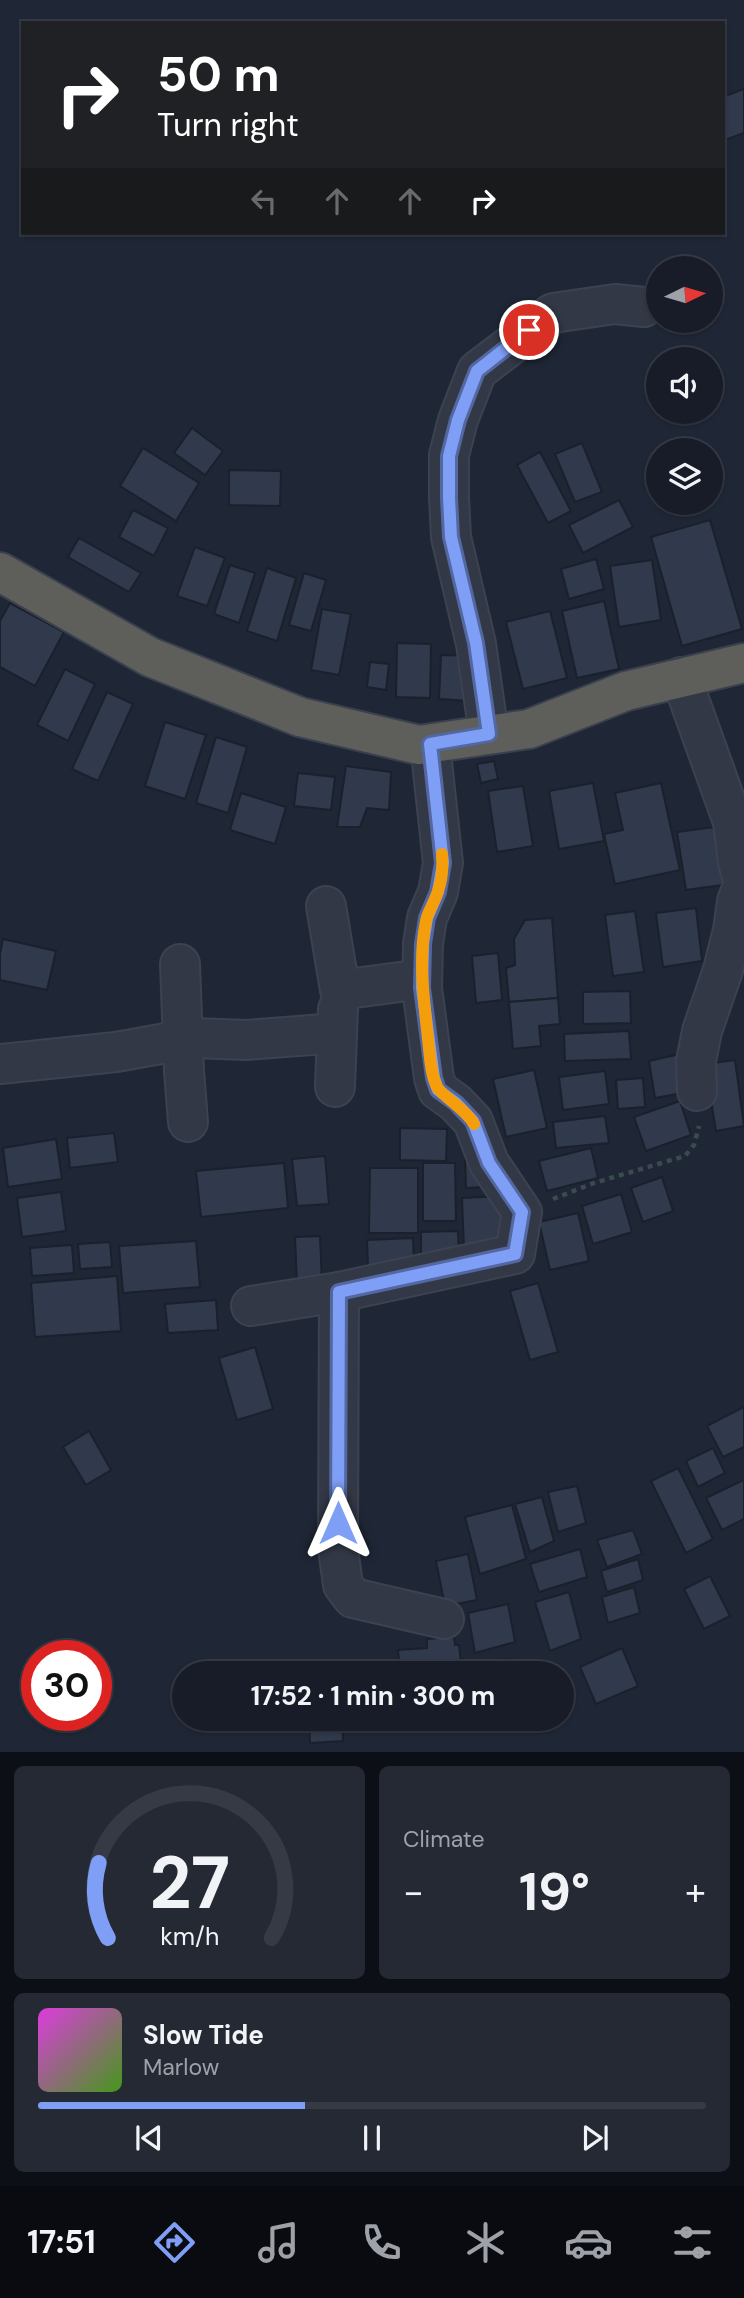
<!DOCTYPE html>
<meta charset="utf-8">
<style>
:root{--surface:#171c28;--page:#242934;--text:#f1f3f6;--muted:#9ea1a8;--line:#363a45;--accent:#7f9ff6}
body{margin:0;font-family:"DM Sans",sans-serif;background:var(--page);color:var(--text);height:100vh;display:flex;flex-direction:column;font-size:26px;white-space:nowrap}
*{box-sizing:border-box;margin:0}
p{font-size:23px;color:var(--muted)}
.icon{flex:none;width:38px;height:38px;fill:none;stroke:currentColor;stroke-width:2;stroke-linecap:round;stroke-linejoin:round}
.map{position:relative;height:1752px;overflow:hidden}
.sheet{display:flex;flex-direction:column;gap:14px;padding:14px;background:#0d0f16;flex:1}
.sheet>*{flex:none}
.hud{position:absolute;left:21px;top:21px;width:704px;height:214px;border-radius:0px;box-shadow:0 2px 5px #0004,0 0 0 2px var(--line);background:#202124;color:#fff;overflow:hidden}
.needle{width:46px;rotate:85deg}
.controls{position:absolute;left:646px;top:256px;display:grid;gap:14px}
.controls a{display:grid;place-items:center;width:77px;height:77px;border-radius:50%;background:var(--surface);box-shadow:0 2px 5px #0004,0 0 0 2px var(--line);font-size:35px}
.speed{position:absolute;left:21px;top:1640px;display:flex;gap:14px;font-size:35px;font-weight:700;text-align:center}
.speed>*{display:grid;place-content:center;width:91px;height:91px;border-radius:50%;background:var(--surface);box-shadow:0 2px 5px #0004,0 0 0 2px var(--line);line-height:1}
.speed .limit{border:10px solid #d22;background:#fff;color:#111}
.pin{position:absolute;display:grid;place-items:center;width:60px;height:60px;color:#fff;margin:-30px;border:4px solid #fff;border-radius:50%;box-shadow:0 2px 7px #0007}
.me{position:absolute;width:77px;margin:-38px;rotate:0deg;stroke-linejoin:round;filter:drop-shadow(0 0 5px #0008)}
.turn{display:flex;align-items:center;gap:24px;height:147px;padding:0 21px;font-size:32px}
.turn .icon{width:91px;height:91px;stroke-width:2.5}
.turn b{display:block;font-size:49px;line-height:60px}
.lanes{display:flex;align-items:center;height:66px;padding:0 21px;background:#0003;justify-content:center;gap:35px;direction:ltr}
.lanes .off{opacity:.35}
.big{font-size:52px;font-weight:700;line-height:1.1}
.sheet .tile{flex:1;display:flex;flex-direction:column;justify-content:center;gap:10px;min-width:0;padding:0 24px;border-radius:10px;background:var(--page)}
.sheet .dial{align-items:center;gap:0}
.dial svg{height:182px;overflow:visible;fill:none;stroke:var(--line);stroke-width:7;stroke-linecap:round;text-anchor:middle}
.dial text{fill:var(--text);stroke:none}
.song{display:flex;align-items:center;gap:21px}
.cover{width:84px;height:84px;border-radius:10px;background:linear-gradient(135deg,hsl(300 70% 55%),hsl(100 70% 35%))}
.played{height:7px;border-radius:4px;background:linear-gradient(90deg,var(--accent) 40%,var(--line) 40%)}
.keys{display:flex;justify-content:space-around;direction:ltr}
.heat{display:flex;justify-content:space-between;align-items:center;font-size:38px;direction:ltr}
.sheet .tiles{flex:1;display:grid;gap:14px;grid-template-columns:1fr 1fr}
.tile:last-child{grid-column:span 2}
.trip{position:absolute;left:172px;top:1661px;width:402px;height:70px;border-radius:35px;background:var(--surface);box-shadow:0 2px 5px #0004,0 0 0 2px var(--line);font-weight:700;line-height:70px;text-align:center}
.dock{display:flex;height:112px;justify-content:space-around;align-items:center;background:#090b10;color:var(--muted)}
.dock .icon{width:49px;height:49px}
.dock .selected{color:var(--accent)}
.dock b{font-size:32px;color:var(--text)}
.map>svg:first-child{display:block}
</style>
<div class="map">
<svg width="744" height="1752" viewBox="0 0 744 1752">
<rect width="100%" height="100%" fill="#1f2635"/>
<g fill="#313a4c" stroke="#1a202c" stroke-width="2">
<path d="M744,89v44l-19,7 -2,-43z"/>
<path d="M192,428l31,23 -18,24 -31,-22z"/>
<path d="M582,443l20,49 -27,10 -20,-48z"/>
<path d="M143,448l56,35 -23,38 -56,-35z"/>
<path d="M540,452l31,59 -23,12 -31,-58z"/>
<path d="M229,470l52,1 -1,35 -51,-1z"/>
<path d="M619,500l14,27 -50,26 -14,-28z"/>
<path d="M133,510l35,18 -14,28 -35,-19z"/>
<path d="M710,520l32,109 -60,17 -31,-109z"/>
<path d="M79,538l62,35 -12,19 -61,-35z"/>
<path d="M195,547l30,11 -18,48 -30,-10z"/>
<path d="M596,559l8,30 -35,10 -8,-30z"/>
<path d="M652,560l9,60 -42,7 -9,-61z"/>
<path d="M230,565l25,8 -16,50 -25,-9z"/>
<path d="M267,568l29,10 -19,63 -30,-10z"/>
<path d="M304,573l22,7 -15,51 -22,-6z"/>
<path d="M604,601l15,68 -42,9 -15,-67z"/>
<path d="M10,603l54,29 -29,54 -35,-19v-46z"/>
<path d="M322,609l29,5 -12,61 -28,-5z"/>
<path d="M550,611l17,67 -44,11 -17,-67z"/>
<path d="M397,643l34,1 -1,54 -34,-1z"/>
<path d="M441,655l31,1 -2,45 -31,-2z"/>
<path d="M370,662l19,2 -3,26 -19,-3z"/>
<path d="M65,669l30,15 -27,57 -31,-16z"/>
<path d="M107,692l26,12 -35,77 -26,-12z"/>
<path d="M165,722l41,13 -21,64 -40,-13z"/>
<path d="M216,737l31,10 -19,66 -32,-10z"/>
<path d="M494,761l4,18 -17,4 -4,-19z"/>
<path d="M346,766l45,6 -2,38 -22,-2 -7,19h-23z"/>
<path d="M298,773l37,4 -4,33 -37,-4z"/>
<path d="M593,783l11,58 -45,8 -10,-58z"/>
<path d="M661,783l19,87 -65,14 -11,-50 19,-4 -8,-37z"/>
<path d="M523,786l10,60 -36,6 -9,-61z"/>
<path d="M241,793l45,14 -11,37 -45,-14z"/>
<path d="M730,825l7,58 -51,7 -9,-58z"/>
<path d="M696,908l6,53 -39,6 -7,-54z"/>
<path d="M635,911l9,61 -31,4 -8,-61z"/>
<path d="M552,918l6,80 -49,4 -3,-34 9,-3 -1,-26 11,-19z"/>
<path d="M3,939l53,12 -9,39 -47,-10v-26z"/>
<path d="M498,953l4,47 -26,3 -4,-47z"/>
<path d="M630,991l1,32 -48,1v-32z"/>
<path d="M558,998l2,26 -21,2 2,20 -28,3 -4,-47z"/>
<path d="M629,1031l2,28 -66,2 -1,-27z"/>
<path d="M680,1054l8,38 -33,6 -6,-37z"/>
<path d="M735,1060l9,66 -28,5 -11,-67z"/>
<path d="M534,1070l13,58 -41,9 -13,-58z"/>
<path d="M605,1071l4,33 -46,6 -4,-33z"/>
<path d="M643,1078l2,29 -27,2 -2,-29z"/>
<path d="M680,1101l11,34 -45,16 -12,-34z"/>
<path d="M605,1116l4,27 -53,5 -3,-26z"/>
<path d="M400,1128l47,1 -1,32 -46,-1z"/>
<path d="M114,1133l4,29 -48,6 -3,-30z"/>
<path d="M56,1139l6,40 -54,8 -5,-39z"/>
<path d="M591,1148l7,30 -51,13 -8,-30z"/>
<path d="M325,1156l4,48 -32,2 -5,-47z"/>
<path d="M482,1158l1,29 -17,1 -1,-29z"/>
<path d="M284,1163l4,45 -87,9 -5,-46z"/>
<path d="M423,1163h32l1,58h-33z"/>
<path d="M370,1168h48v65h-49z"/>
<path d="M662,1177l11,34 -30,11 -12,-34z"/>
<path d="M61,1192l5,39 -44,6 -5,-39z"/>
<path d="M621,1194l11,38 -39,12 -11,-38z"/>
<path d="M505,1196l2,51 -43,2 -2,-51z"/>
<path d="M578,1213l11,48 -39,9 -11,-48z"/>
<path d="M458,1231l1,26 -38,1v-26z"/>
<path d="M320,1236l2,47 -25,1 -2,-47z"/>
<path d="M413,1238l1,28 -46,2 -1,-28z"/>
<path d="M196,1241l4,46 -77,6 -4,-47z"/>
<path d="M110,1242l2,25 -32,2 -2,-25z"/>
<path d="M72,1245l2,28 -42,3 -2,-28z"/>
<path d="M117,1276l4,55 -86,6 -4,-54z"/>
<path d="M538,1283l20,69 -28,8 -20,-69z"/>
<path d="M216,1300l2,30 -50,3 -3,-29z"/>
<path d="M255,1347l18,62 -36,11 -18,-62z"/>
<path d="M744,1407v40l-21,10 -16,-31z"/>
<path d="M89,1431l22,39 -25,15 -23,-38z"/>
<path d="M713,1448l12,25 -27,14 -12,-26z"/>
<path d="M678,1468l35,71 -27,14 -35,-72z"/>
<path d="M744,1480v39l-22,11 -16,-32z"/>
<path d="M577,1486l9,37 -28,9 -10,-40z"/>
<path d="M542,1497l12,44 -24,11 -15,-48z"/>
<path d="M512,1505l14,54 -46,15 -15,-57z"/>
<path d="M633,1530l9,24 -35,13 -10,-27z"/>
<path d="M580,1549l7,28 -48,15 -9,-28z"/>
<path d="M468,1554l9,46 -32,6 -9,-45z"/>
<path d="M638,1559l5,21 -36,12 -6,-21z"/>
<path d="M710,1576l20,40 -26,13 -20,-40z"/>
<path d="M634,1587l6,26 -32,10 -6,-26z"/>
<path d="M569,1592l12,47 -31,12 -15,-49z"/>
<path d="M508,1604l7,38 -40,11 -7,-40z"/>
<path d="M454,1637l1,8h4l3,28h-62l-2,-23 29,-2v-9z"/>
<path d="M622,1648l16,38 -42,18 -16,-37z"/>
<path d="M512,1659l1,14h-42l-1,-11z"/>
<path d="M339,1663v10h-43v-8z"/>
<path d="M309,1718h33l1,23 -33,2z"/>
</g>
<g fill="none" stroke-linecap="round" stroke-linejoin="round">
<defs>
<g id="minor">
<path d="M681,677l52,145 5,40 6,22 -7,17 -4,29 -10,40 -21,61 -6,30 1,30"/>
<path d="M489,735l-13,-91 -25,-107 -2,-39v-43l9,-35 19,-49 76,-58 62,-9 29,3"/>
<path d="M326,906l14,84 82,-11"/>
<path d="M180,964l4,107 4,51"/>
<path d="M0,1064l116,-12 78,-14 52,2 91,-7"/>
<path d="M335,1087l3,-78"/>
<path d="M339,1292l-1,256 5,37 10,13 91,21"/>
<path d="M251,1306l88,-14 176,-38 7,-42 -33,-49 -16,-42 -17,-18 -18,-13 -4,-12 -12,-90 1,-44 4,-26 11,-26 5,-29 -13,-119"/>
</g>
<path id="trunk" d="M0,572l150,85 150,60 119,28 110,-16 97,-38 118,-28"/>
</defs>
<use href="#minor" stroke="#3c424f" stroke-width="42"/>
<use href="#trunk" stroke="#3a404d" stroke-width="42"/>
<path stroke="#3a4b4f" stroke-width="4.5" stroke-dasharray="5 5" stroke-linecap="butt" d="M553,1199l41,-16 91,-27 9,-11 5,-19"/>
<use href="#minor" stroke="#333846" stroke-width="38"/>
<use href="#trunk" stroke="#5e5e5b" stroke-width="38"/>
</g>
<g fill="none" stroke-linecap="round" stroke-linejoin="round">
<defs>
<path id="route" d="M338,1523l1,-231 176,-38 7,-42 -33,-49 -16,-42 -17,-18 -18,-13 -4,-12 -12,-90 1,-44 4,-26 11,-26 5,-29 -13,-119 59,-10 -13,-91 -25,-106 -2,-39v-42l9,-36 19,-49 52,-41"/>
</defs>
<use href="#route" stroke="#5367a0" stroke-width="18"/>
<use href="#route" stroke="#7f9ff6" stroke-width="12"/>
<path stroke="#f59e0b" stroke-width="12" d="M442,854c1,12 0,26 -4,37 -3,11 -10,20 -12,30 -8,39 -2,79 2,118 2,15 2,34 9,48 6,10 29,22 37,37"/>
</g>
</svg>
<div class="controls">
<a><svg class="needle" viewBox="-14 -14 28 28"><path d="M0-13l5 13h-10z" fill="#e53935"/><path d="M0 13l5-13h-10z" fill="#9ea1a8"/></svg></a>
<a><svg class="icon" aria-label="sound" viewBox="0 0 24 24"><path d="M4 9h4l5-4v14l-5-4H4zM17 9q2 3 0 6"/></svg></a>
<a><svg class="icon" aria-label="layers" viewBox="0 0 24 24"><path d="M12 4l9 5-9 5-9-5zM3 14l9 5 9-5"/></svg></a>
</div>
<div class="speed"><div class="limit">30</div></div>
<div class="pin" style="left:529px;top:330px;background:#d93025"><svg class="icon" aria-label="arrive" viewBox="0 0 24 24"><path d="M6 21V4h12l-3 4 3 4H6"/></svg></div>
<svg class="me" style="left:338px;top:1523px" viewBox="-20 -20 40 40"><path d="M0-17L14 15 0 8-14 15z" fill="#7f9ff6" stroke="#fff" stroke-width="4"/></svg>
<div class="trip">17:52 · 1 min · 300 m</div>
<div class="hud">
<div class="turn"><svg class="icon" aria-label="right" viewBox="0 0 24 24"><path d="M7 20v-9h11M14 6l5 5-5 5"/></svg><div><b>50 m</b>Turn right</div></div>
<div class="lanes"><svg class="icon off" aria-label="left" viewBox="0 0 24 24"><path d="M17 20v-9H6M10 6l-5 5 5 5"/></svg><svg class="icon off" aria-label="ahead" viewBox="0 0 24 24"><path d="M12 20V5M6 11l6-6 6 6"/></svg><svg class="icon off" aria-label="ahead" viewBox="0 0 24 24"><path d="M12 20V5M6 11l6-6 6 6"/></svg><svg class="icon" aria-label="right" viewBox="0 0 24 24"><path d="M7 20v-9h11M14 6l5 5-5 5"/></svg></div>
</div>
</div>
<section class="sheet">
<div class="tiles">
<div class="tile dial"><svg viewBox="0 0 100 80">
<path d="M14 69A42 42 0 1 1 86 69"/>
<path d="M14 69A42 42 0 0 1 10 36" stroke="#7f9ff6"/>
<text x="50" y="56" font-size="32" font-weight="700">27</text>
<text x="50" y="72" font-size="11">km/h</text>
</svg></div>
<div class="tile"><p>Climate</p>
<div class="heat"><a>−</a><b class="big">19°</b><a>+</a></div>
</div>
<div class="tile">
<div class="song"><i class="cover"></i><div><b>Slow Tide</b><p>Marlow</p></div></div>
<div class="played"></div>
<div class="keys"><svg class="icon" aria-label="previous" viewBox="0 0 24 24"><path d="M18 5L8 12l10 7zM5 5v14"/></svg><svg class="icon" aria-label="pause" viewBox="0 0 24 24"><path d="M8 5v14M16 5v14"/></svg><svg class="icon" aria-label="next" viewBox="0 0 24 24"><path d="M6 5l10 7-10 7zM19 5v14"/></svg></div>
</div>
</div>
</section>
<nav class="dock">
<b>17:51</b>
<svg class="icon selected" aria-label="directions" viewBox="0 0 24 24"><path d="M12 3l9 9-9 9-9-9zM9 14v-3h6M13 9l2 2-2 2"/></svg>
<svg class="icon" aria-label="music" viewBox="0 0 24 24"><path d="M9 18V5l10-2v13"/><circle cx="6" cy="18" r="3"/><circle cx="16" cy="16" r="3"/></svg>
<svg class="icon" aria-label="phone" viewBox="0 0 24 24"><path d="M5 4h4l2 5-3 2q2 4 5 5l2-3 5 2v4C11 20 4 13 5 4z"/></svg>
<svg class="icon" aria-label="climate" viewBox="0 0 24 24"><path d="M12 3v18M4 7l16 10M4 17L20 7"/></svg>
<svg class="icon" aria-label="car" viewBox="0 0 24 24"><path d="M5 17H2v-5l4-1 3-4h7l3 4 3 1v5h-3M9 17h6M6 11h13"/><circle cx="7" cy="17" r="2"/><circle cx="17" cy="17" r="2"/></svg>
<svg class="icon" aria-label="filters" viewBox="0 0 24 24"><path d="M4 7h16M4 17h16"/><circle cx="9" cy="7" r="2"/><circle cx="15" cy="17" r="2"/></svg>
</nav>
